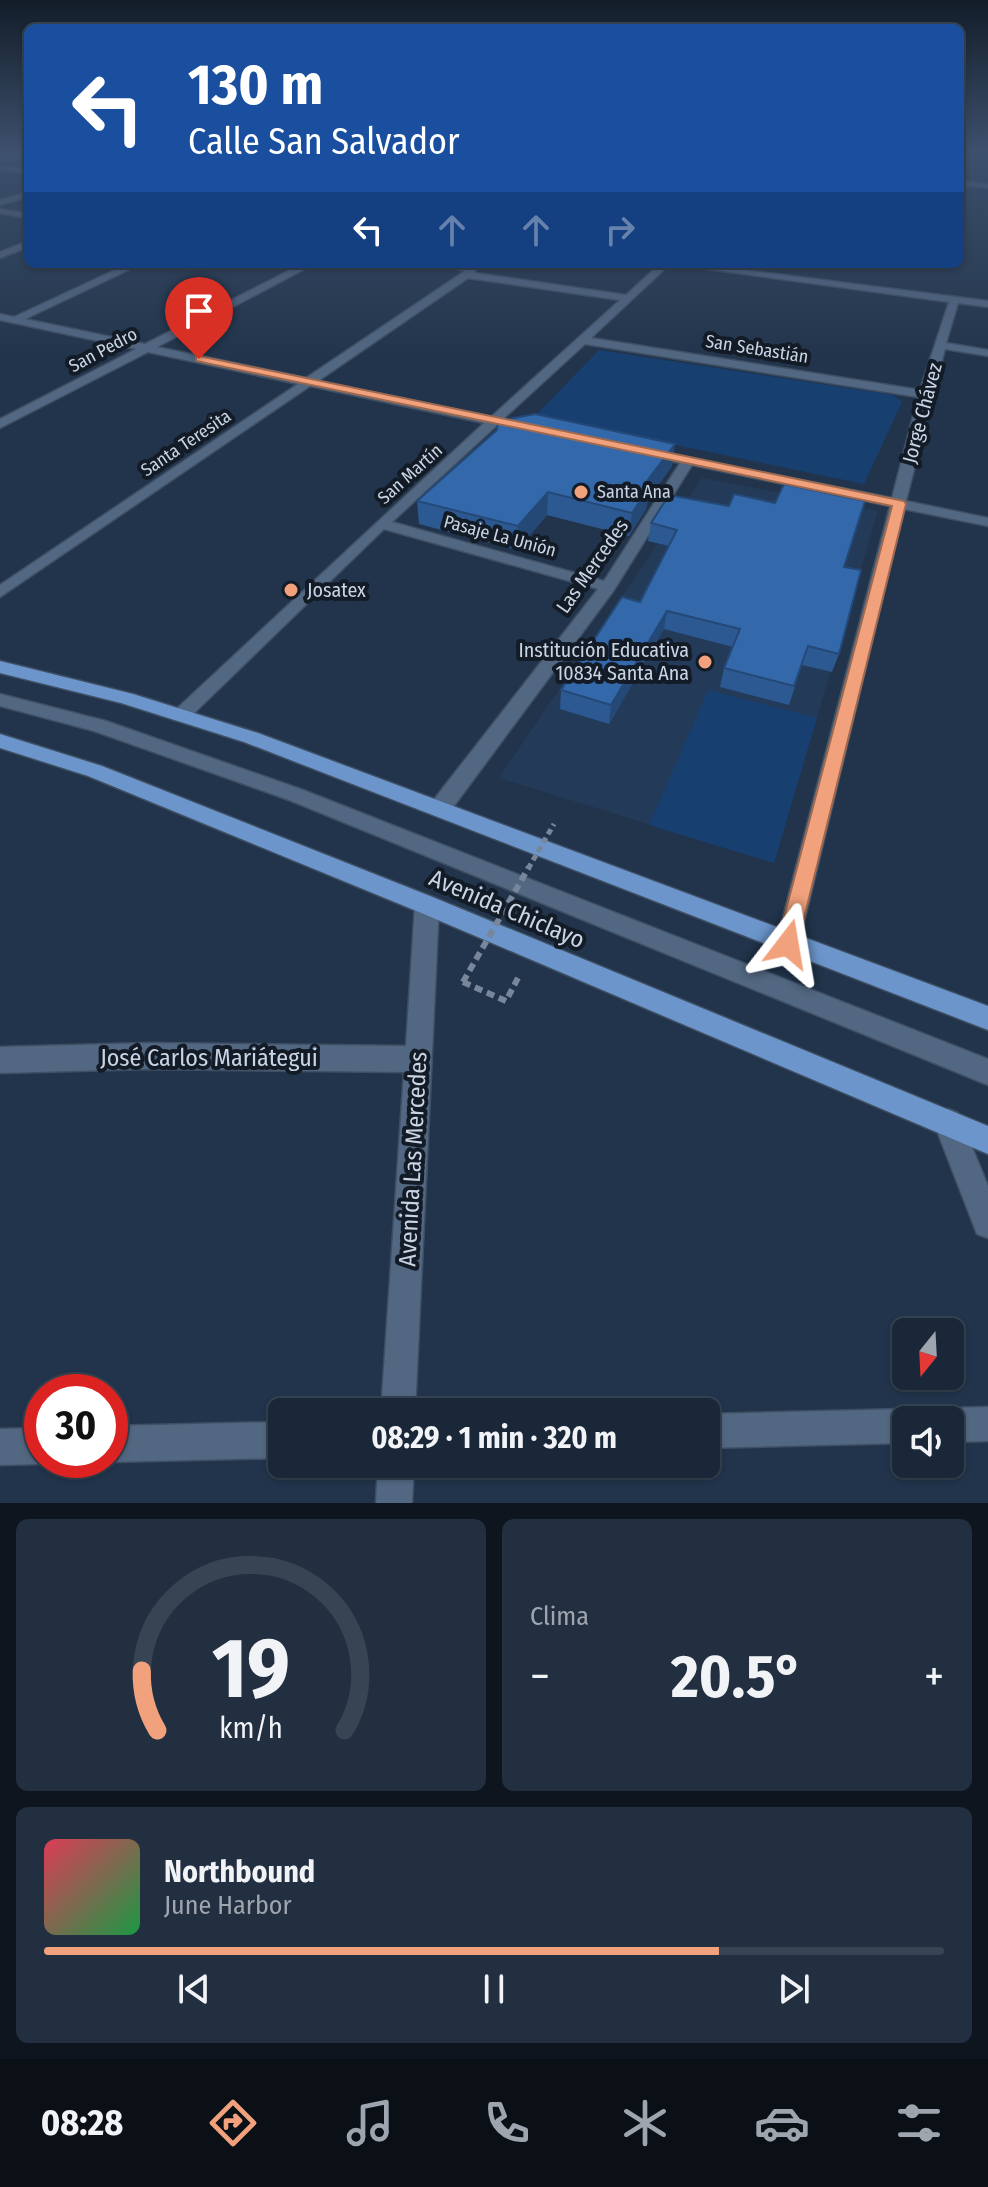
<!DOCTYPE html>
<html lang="es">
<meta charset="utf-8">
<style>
:root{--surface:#192738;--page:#222f40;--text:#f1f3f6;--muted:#9fa5ae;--line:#374453;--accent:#f1a17c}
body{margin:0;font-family:"Fira Sans Condensed",sans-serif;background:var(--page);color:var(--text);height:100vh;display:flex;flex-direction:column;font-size:30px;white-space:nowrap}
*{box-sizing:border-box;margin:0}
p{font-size:26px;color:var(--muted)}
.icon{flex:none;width:44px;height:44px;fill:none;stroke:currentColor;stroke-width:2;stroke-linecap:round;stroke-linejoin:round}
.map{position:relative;height:1503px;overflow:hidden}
.side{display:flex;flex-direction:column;gap:16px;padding:16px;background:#0e151f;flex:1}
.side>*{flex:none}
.top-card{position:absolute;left:24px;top:24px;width:940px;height:244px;border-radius:12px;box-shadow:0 2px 6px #0004,0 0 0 2px var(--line);background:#1a4fa0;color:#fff;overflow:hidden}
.needle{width:52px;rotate:198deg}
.fabs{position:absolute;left:892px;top:1318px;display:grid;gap:16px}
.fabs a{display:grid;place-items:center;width:72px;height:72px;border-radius:12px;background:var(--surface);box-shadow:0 2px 6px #0004,0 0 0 2px var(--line);font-size:40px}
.speed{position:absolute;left:24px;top:1374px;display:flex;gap:16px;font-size:40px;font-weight:700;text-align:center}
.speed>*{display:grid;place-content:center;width:104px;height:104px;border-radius:50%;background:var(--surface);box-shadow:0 2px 6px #0004,0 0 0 2px var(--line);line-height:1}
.speed .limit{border:12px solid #d22;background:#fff;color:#111}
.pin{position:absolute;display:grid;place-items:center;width:68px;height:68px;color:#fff;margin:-82px -34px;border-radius:50% 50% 50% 0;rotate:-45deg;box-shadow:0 0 8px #0007}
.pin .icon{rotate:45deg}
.me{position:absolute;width:88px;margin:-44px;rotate:14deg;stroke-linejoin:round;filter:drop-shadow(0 0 6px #0008)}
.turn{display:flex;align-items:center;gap:28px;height:168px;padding:0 32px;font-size:36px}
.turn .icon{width:104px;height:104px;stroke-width:2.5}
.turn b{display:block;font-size:56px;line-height:68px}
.lanes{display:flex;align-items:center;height:76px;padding:0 32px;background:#0003;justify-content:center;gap:40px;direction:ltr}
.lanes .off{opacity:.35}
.big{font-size:60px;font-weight:700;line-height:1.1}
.side .card{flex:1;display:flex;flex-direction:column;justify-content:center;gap:12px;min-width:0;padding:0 28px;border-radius:12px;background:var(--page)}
.side .dial{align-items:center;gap:0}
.dial svg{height:208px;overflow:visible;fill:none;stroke:var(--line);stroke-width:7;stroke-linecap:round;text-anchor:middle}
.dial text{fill:var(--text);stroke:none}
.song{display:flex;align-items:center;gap:24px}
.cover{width:96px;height:96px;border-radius:12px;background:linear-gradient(135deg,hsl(350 70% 55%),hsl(140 70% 35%))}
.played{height:8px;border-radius:4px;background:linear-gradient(90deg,var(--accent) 75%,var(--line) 75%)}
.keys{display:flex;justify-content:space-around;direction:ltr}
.heat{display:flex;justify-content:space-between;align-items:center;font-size:44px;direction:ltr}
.side .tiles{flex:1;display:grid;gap:16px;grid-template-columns:1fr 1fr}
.card:last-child{grid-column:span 2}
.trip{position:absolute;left:268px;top:1398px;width:452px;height:80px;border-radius:12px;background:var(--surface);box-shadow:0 2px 6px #0004,0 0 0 2px var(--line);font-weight:700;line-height:80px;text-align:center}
.tabs{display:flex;height:128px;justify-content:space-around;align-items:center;background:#0a1016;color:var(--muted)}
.tabs .icon{width:56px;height:56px}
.tabs .current{color:var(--accent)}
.tabs b{font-size:36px;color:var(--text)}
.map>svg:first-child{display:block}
</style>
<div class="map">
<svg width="988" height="1503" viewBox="0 0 988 1503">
<rect width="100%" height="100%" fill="#21344b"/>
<path fill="#233a58" d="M702,478l176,33 -104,352 -275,-85z"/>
<g fill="#173f70">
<path d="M599,350l294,45 9,7 -38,82 -329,-68z"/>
<path d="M708,690l109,28 -43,145 -125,-38z"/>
</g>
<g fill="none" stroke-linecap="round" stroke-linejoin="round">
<defs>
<g id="minor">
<path d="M28,151v4l-28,8v-4z"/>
<path d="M0,166l28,3v4l-28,-3z"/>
<path d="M960,181l28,3v4l-28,-3z"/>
<path d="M28,192v5l-28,8v-5z"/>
<path d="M0,209l28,5v4l-28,-5z"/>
<path d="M28,241v6l-28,11v-6z"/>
<path d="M128,264h13l-116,55 120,25 157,-80h12l-157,83 149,31 159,-107 -28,-7 39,4 -1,5 151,22 34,-31h10l-79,74 329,52 29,-88 -278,-38h27l290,37v6l-30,-4 -12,40 42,7v6l-43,-7 -39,152 82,17v8l-84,-17 -107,442 -9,3 -9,-3 -3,-7 114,-438 -198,-41 -78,125 -166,224h-16l-3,-6 3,-6 166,-213 -214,-60 -196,190h-14l-3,-5 313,-291 -174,-37 -310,211v-12l298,-201 -150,-32 -148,76v-9l136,-70 -136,-29v-6l14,3zM468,278l152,22 -129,117 -173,-36zM585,344l333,53 -26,101 -251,-49v6l39,8 -76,118 -212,-59 104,-96 34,5v-6l-27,-6z"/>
<path d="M0,694l106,27 197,69 685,269v26l-699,-285 -195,-69 -94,-25z"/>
<path d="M427,895l8,3 4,7 -24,507h-34l23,-340 -256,-3 -148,4v-26l148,-4 258,3 9,-141 4,-7z"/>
<path d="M948,1109l10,4 30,73v52l-11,-4 -43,-111 4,-10z"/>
<path d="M988,1407v34l-38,1v-22h-15l3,-7 12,-5z"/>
<path d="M906,1409l12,5 3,6h-15v23l-200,5v-34z"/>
<path d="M282,1422v36l-172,4 -4,-2h4v-34z"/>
<path d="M42,1428v32h9l-9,4 -42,1v-36z"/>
<path d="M378,1464h36l-2,39h-36z"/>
</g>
<g id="major">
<path d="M0,661l133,33 125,39 730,273v24l-744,-288 -123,-39 -121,-30z"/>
<path d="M0,734l102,32 333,132 553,228v28l-569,-242 -331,-136 -88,-28z"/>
</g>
</defs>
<use href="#minor" stroke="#3f4f63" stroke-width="3"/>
<use href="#major" stroke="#3f4f63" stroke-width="3"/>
<path stroke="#77869a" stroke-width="6" stroke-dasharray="8 5" stroke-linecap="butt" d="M463,982l43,19 13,-25"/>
<use href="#minor" fill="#526781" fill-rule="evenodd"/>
<use href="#major" fill="#6b95cb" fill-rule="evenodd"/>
<path stroke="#77869a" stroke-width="5" stroke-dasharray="6 4" stroke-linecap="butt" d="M528,869l26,-45"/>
<path stroke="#77869a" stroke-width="6" stroke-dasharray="8 5" stroke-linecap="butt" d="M463,982l66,-115"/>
</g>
<g fill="#2c5992">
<path d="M672,466l-24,33 -2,10 -17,27 -82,-21 -30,35 -98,-26 -2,-23z"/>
<path d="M651,523l193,44 -5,87 -7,18 -30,-7 -13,40 -69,-18 4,-19 9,-21 -69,-18 -55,95 -49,-15 1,-19 79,-88 29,-56 -21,-5z"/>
</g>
<g fill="#244977">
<path d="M675,444l-3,22 -24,33 -2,10 -17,27 3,-23 12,-28z"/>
<path d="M548,492l-1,23 -30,35 1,-24z"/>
<path d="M667,611l-3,18 -55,95 2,-19z"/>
</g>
<g fill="#3368aa" stroke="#244977" stroke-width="2">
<path d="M535,414l140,30 -31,41 6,1 -18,27 -84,-21 -30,34 -101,-25 80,-71 1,-9z"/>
<path d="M784,484l81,17 -21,66 17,3 -22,84 -31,-8 -14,40 -70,-18 16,-39 -73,-18 -56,94 -50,-15 61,-93 18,5 37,-72 -26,-7 18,-28 60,11 5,-12 41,9z"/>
</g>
<linearGradient id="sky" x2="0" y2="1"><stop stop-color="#121d29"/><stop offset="0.42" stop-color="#3d506c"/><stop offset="1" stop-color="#3d506c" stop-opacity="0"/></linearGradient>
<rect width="988" height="361" fill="url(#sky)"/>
<path fill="#f1a17c" stroke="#9d6951" stroke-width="2" d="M199,356l705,145 2,3 -110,447 -8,2 -8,-2 -3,-7 115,-438 -696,-145v-4z"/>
<g fill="#f1a17c" stroke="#131b26" stroke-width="3">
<circle cx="581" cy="492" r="8"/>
<circle cx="291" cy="590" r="8"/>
<circle cx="705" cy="662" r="8"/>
</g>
<g text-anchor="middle" stroke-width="8" stroke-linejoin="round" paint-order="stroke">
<g font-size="18" fill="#c9d4e4" stroke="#131b26">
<text transform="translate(757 349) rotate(9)" y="6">San Sebastián</text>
<text transform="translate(103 350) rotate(-28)" y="6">San Pedro</text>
<text transform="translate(186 443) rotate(-34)" y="6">Santa Teresita</text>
<text transform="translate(410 474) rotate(-42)" y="6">San Martín</text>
<text transform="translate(500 536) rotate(15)" y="6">Pasaje La Unión</text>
</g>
<g font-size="18" fill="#c9d4e4" stroke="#131b26" text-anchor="start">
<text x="597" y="498">Santa Ana</text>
</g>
<g font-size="20" fill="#c9d4e4" stroke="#131b26">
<text transform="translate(922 413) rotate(-75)" y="7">Jorge Chávez</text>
<text transform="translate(592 566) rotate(-55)" y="7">Las Mercedes</text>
</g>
<g font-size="20" fill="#c9d4e4" stroke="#131b26" text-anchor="start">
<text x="307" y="597">Josatex</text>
<text x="689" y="657" text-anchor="end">Institución Educativa<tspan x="689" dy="23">10834 Santa Ana</tspan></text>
</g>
<g font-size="24" fill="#c9d4e4" stroke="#131b26">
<text transform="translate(507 909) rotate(23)" y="8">Avenida Chiclayo</text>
<text x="209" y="1066">José Carlos Mariátegui</text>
<text transform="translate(413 1159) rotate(-87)" y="8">Avenida Las Mercedes</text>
</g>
</g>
</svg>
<div class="fabs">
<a><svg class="needle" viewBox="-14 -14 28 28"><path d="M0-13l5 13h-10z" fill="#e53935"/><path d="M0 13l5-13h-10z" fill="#9fa5ae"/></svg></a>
<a><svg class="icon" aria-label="sound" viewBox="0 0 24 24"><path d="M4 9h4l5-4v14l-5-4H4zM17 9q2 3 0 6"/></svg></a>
</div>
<div class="speed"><div class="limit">30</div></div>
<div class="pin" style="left:199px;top:359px;background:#d93025"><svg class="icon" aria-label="arrive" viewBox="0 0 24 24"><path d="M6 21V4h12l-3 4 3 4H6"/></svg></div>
<svg class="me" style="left:788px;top:944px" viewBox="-20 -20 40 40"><path d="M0-17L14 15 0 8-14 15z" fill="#f1a17c" stroke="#fff" stroke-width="4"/></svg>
<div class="trip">08:29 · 1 min · 320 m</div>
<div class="top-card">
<div class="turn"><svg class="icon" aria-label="left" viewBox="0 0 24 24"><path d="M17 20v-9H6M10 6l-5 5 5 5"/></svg><div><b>130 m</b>Calle San Salvador</div></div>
<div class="lanes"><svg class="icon" aria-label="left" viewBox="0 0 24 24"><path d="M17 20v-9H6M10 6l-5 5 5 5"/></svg><svg class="icon off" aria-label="ahead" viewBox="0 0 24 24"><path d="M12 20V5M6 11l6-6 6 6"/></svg><svg class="icon off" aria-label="ahead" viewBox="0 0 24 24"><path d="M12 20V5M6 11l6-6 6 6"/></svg><svg class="icon off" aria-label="right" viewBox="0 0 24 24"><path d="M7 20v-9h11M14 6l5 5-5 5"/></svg></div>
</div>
</div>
<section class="side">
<div class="tiles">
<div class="card dial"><svg viewBox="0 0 100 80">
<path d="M14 69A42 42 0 1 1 86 69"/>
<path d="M14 69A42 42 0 0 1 8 46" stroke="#f1a17c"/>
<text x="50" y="56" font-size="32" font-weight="700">19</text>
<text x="50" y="72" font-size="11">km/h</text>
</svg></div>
<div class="card"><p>Clima</p>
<div class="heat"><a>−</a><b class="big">20.5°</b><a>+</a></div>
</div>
<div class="card">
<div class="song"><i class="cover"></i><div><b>Northbound</b><p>June Harbor</p></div></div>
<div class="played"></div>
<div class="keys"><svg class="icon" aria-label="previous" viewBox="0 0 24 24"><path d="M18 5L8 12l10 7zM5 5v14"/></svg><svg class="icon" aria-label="pause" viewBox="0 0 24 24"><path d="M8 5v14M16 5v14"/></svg><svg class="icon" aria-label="next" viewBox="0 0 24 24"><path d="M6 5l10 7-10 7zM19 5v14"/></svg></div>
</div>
</div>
</section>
<nav class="tabs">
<b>08:28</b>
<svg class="icon current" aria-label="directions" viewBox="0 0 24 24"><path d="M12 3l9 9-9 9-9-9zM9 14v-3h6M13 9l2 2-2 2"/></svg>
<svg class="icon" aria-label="music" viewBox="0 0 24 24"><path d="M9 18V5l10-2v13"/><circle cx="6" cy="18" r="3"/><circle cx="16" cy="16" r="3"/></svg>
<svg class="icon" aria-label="phone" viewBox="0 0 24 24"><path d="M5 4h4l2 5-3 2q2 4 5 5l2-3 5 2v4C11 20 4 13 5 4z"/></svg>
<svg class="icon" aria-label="climate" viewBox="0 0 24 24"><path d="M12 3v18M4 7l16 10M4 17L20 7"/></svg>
<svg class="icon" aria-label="car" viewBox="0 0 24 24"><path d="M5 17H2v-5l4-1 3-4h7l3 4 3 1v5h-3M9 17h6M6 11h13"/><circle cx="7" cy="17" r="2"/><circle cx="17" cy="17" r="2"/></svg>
<svg class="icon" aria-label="filters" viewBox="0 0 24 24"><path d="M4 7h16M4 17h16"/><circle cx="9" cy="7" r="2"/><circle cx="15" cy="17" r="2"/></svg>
</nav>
